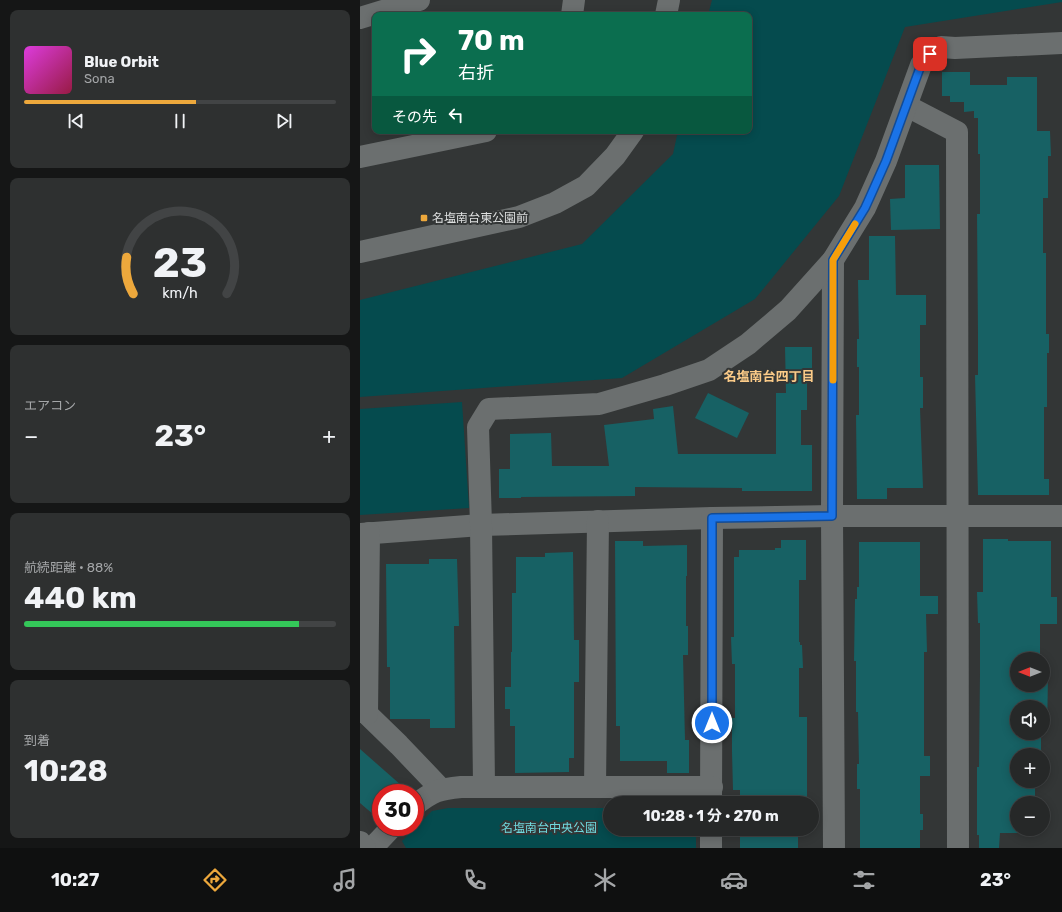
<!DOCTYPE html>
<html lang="ja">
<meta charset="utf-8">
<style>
:root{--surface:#262828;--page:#2e3030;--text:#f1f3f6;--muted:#a4a6a8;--line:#424445;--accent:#eda83c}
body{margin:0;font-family:Rubik,"Noto Sans JP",sans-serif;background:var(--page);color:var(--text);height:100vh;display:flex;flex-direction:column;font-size:15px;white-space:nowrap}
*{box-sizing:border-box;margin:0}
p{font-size:13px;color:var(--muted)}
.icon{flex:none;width:22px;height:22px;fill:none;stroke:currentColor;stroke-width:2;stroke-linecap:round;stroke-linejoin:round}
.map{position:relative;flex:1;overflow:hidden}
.details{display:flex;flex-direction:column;gap:10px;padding:10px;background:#151616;width:360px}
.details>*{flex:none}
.guide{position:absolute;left:12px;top:12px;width:380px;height:122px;border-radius:8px;box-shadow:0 2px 10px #0003,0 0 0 1px var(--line);background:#0b6e4f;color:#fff;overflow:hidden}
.needle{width:26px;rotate:270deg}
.tools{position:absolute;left:650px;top:652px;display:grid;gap:8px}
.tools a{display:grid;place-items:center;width:40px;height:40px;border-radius:50%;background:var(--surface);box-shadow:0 2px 10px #0003,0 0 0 1px var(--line);font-size:20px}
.speed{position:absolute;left:12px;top:784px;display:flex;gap:8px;font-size:20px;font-weight:700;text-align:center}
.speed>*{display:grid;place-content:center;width:52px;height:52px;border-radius:50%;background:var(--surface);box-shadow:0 2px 10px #0003,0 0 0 1px var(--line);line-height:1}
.speed .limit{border:6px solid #d22;background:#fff;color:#111}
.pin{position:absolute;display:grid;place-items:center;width:34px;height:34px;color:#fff;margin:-17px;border-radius:8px;box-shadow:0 2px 6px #0006}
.me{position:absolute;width:44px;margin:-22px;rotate:0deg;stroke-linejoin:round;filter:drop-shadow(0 0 3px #0008)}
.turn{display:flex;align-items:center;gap:14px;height:84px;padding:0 20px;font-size:18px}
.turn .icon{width:52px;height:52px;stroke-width:2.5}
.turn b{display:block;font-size:28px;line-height:34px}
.then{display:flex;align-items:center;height:38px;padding:0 20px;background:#0003;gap:8px;font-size:15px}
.big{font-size:30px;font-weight:700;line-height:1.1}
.details .widget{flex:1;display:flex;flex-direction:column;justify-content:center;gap:6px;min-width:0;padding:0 14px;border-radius:8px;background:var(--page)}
.details .dial{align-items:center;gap:0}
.dial svg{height:104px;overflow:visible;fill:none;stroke:var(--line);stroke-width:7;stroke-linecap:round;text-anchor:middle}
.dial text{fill:var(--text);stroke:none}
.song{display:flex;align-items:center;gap:12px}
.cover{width:48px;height:48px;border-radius:6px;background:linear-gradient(135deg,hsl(300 70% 55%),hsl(340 70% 35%))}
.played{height:4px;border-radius:2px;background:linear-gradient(90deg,var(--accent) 55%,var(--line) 55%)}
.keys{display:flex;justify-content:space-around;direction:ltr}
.heat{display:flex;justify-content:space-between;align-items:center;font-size:22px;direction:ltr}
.charge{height:6px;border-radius:3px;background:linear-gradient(90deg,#34c759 88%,var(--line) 0)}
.trip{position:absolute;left:243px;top:796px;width:216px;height:40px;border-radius:20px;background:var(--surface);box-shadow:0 2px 10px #0003,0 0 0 1px var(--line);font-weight:700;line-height:40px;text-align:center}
.tab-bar{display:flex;height:64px;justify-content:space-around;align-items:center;background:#0f1010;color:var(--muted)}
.tab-bar .icon{width:28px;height:28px}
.tab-bar .current{color:var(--accent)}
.tab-bar b{font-size:18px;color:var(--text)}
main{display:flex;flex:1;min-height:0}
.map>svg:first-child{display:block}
</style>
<main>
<section class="details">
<div class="widget">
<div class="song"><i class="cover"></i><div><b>Blue Orbit</b><p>Sona</p></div></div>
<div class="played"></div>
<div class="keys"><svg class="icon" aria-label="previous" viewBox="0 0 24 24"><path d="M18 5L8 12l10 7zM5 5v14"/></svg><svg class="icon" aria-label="pause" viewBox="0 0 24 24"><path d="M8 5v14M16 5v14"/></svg><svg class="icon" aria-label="next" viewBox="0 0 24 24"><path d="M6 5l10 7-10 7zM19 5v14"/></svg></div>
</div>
<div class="widget dial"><svg viewBox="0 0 100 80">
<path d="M14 69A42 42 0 1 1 86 69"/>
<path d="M14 69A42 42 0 0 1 9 41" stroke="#eda83c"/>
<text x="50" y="56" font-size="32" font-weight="700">23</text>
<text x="50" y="72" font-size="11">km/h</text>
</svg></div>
<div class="widget"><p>エアコン</p>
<div class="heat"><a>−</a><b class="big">23°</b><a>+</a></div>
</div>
<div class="widget"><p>航続距離 · 88%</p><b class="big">440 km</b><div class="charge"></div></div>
<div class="widget"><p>到着</p><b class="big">10:28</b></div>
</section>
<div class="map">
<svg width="702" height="848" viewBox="0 0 702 848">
<rect width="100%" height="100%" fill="#333636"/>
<g fill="#054b4e">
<path d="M352,0h350v2l-157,25 -66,169 -84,103 -133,79 -262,19v-97l222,-56 91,-90 5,-23h71v-116h-41z"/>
<path d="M102,402l7,106 -109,7v-106z"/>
<path d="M88,808h162v21h86v19h-290l-4,-7 30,-30z"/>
</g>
<g fill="#176164">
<path d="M582,72h28v13h37v-8h30v54h13l1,25h-3v42h-5v55h3v81h3v19h-2v54h-3v72h5v16h-71l-3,-120h3v-41l-1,-120h3v-60h-2v-36h-4v-7l-10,1v-10h-14v-6h-8z"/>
<path d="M545,165h34l1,64 -49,1 -1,-31 15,-1z"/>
<path d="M509,236h26l1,59h30v30h-6v52h3v31h-3l3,80h-36v11h-30l-1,-84h3v-48h-2v-28h2l-1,-59h11z"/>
<path d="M425,347h27v26h-5v37h-6v35h11v46h-70v-3l-107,-1v9l-114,1v1h-22v-29h11v-35l41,-1 1,33h57l-5,-41 50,-6 -1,-10 20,-3 5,48h98v-61h10z"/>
<path d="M348,393l41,20 -12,25 -42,-20z"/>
<path d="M623,539h25v2h43v56h6v27h-17v35h-23v26h26v-7h5l-1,53h-4v-24h-26v26h24v18h-6v4h-18v26h18v21h9v20h-1v-19h-26v26h21v4h-38l-1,15h-20v-13h-2v-68h2l1,-93v-51h-2l-1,-31h6z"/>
<path d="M421,540h25v40h-7v62h1v3h2l1,23h-4v49h8v86h-67v-13h-7l-1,-38v-34h3v-54h-3l-1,-27h3v-80h5v-7h36v-2h6z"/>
<path d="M255,541h28v5l44,-1v31h-1v50h2v29h-5l2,85h4v33h-22v-12h-47v-35h-4z"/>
<path d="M499,542h61v54h18v18h-12l1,38h-3v104h6v20h-10v38h3v16h-3v18h-60v-59h-3v-25h2l-1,-52h-2v-51h-2l1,-62h2v-12h2z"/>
<path d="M213,552l1,88h5v42h-5v76h-5v14l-54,1v-47h-5v-17h-5v-22h6v-35h1v-59h4v-36h29v-4z"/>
<path d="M69,559h28l2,67h-5l1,102h-25v-9h-40v-52h-3l-1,-103h43z"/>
<path d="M0,749l50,44h-29v28l-21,-18z"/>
<rect x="380" y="829" width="58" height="19"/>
</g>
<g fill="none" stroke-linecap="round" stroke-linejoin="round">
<g stroke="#6b6f6f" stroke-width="22">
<path d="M212,15l2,-15"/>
<path d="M0,18l59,-18"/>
<path d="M547,106l50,26 1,716"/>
<path d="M0,157l126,-26"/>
<path d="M473,260l-1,256 2,332"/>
<path d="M0,534l121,-9 231,-7 120,-2h230"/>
<path d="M0,710l7,4 32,31 42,44"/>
<path d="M7,714l2,-181"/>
<path d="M124,786l-3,-261 -3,-98 11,-18 110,-5 66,-19 44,-15 39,-26 40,-34 45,-50 32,-52 21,-47 35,-96 9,-11 11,-7 14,1 107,-5"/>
<path d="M235,787l3,-266"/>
<path d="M351,803l1,-285"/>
<path d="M55,805c18,-14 24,-16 46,-18h251"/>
<path d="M12,848l20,-21"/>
<path d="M351,848v-19"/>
</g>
<g stroke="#6b6f6f" stroke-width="22">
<path d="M306,15l3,-15"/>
<path d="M0,252l159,-35 36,-14 31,-17 29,-30 18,-25"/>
<path d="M0,842l5,6"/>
</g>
</g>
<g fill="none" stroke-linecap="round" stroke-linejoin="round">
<defs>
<path id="route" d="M352,723v-205l120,-2 1,-256 32,-52 5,-11 16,-36 35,-96 9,-11"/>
</defs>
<use href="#route" stroke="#114b97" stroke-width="10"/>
<use href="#route" stroke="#1a73e8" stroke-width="7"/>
<path stroke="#f59e0b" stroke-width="7" d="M473,380v-120l22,-36"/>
</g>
<rect fill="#eda83c" stroke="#333636" stroke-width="1.5" x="60" y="214" width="8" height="8" rx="2"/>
<g text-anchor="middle" stroke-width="4" stroke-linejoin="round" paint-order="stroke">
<g font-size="12" fill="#dee0e0" stroke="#333636" text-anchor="start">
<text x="72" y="222">名塩南台東公園前</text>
</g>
<g font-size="12" fill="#6fd9de" stroke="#333636">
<text x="189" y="832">名塩南台中央公園</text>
</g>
<g font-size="13" font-weight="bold" fill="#fbcb88" stroke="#333636">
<text x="409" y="381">名塩南台四丁目</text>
</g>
</g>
</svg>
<div class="tools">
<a><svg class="needle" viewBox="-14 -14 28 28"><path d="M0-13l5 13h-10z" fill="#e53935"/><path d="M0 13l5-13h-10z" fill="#a4a6a8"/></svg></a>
<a><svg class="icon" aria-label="sound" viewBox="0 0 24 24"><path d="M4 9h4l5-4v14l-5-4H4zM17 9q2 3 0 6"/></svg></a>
<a>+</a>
<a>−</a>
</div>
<div class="speed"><div class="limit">30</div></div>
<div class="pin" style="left:570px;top:54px;background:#d93025"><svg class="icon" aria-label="arrive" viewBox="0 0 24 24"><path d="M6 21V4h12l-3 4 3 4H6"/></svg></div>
<svg class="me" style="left:352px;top:723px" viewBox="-20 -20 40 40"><circle r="17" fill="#1a73e8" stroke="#fff" stroke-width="3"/><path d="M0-11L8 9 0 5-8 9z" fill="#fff"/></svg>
<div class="trip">10:28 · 1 分 · 270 m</div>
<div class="guide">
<div class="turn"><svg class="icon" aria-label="right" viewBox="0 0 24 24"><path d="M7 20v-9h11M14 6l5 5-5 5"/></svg><div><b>70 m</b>右折</div></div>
<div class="then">その先<svg class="icon" aria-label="left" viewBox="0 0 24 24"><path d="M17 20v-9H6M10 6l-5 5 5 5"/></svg></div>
</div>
</div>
</main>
<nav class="tab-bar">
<b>10:27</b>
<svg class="icon current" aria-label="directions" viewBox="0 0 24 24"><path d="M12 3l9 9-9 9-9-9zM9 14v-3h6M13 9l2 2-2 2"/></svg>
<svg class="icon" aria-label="music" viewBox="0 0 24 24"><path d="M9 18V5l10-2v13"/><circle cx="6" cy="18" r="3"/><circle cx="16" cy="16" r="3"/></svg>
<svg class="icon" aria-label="phone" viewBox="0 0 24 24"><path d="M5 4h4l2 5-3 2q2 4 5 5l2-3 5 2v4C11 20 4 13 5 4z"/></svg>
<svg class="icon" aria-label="climate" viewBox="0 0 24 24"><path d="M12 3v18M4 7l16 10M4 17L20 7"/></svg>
<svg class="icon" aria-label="car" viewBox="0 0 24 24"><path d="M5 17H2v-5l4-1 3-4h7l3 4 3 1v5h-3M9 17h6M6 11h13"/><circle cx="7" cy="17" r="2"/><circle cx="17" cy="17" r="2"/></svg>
<svg class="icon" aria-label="filters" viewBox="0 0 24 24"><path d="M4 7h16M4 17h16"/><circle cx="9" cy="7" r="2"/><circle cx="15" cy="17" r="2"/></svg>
<b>23°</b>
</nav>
